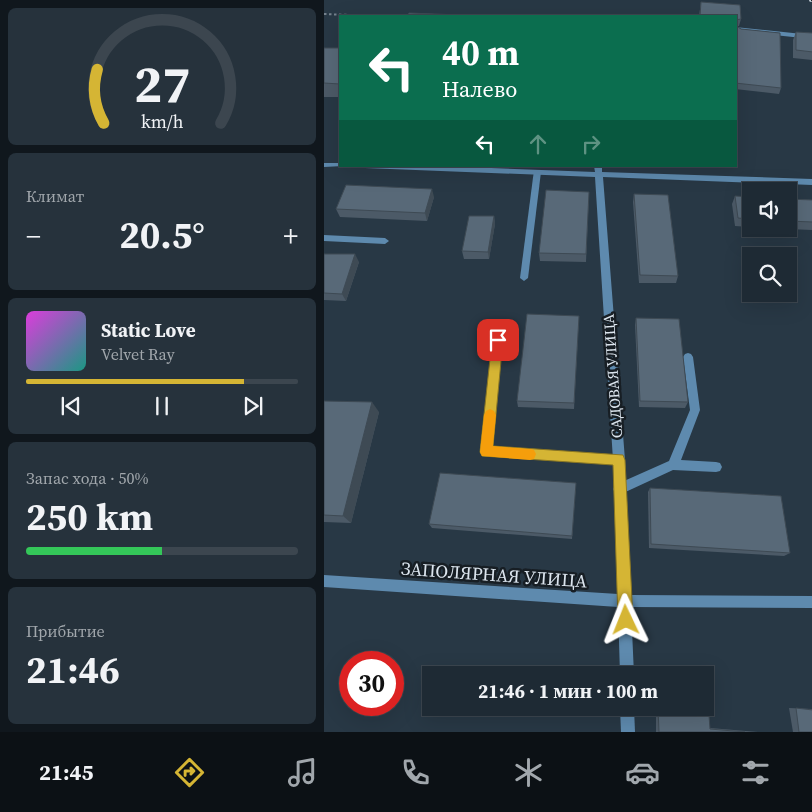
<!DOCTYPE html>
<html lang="ru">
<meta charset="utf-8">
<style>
:root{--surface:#1e2a34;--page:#26323c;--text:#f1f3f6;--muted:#a1a7ac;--line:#3c464f;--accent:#d5b534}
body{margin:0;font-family:"Source Serif 4",serif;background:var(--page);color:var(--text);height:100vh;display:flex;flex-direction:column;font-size:19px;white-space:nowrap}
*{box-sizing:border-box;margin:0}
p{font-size:16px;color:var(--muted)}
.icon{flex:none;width:28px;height:28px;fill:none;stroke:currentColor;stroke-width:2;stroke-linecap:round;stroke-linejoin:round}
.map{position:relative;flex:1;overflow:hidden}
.sheet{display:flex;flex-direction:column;gap:8px;padding:8px;background:#10171d;width:324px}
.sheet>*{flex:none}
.guide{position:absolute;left:15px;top:15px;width:398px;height:152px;border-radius:0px;box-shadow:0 5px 20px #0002,0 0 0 1px var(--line);background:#0b6e4f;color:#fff;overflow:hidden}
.controls{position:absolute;left:418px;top:182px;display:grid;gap:10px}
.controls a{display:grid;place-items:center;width:55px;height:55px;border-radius:0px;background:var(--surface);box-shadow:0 5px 20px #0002,0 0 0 1px var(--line);font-size:25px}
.speed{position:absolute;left:15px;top:651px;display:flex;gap:10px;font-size:25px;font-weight:700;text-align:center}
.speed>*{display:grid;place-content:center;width:65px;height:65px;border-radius:50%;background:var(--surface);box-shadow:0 5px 20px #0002,0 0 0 1px var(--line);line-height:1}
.speed .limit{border:8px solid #d22;background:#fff;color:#111}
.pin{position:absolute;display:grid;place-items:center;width:42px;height:42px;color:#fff;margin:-21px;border-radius:10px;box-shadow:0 2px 8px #0006}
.me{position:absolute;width:55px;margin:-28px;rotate:358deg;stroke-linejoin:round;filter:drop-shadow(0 0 4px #0008)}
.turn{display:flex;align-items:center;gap:18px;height:105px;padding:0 20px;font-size:22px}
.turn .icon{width:65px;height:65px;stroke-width:2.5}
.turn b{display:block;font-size:35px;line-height:42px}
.lanes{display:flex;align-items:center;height:48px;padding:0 20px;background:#0003;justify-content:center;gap:25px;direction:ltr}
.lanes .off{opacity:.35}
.big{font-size:38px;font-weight:700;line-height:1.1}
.sheet .card{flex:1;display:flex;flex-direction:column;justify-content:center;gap:8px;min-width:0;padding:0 18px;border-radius:8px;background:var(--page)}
.sheet .dial{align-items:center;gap:0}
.dial svg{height:130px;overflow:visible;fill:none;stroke:var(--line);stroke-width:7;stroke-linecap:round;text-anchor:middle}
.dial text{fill:var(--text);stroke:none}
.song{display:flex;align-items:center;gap:15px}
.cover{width:60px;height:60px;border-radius:8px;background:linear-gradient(135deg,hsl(300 70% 55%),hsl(170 70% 35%))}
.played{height:5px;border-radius:2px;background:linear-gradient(90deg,var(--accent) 80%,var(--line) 80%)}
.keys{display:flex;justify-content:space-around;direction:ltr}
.heat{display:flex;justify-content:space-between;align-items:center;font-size:28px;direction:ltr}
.charge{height:8px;border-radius:4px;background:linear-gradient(90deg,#34c759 50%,var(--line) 0)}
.trip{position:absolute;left:98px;top:666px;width:292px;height:50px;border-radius:0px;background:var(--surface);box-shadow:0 5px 20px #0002,0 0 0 1px var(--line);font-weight:700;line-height:50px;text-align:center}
.tab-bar{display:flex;height:80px;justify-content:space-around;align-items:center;background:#0c1115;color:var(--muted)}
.tab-bar .icon{width:35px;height:35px}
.tab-bar .selected{color:var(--accent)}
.tab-bar b{font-size:22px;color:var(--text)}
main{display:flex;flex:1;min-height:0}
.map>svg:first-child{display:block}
</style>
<main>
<section class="sheet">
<div class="card dial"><svg viewBox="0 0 100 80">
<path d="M14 69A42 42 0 1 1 86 69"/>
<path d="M14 69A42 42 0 0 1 10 36" stroke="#d5b534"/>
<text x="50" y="56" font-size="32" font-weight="700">27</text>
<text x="50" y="72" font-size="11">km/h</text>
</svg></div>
<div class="card"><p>Климат</p>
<div class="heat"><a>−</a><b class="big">20.5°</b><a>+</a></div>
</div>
<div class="card">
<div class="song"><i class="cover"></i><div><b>Static Love</b><p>Velvet Ray</p></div></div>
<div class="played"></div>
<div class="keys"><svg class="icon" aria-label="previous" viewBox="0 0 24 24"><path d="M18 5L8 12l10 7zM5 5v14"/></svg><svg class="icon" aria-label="pause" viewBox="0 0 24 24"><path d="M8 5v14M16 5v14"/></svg><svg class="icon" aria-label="next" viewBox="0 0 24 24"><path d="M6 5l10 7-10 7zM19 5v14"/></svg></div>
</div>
<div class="card"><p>Запас хода · 50%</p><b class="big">250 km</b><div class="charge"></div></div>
<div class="card"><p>Прибытие</p><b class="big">21:46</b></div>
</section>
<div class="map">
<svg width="489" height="732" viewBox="0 0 489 732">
<rect width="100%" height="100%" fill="#283845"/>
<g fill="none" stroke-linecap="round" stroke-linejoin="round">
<path stroke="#75828d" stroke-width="2" stroke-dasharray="2.5 2.5" stroke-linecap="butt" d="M0,14l53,2"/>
<g fill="#5e8aae" fill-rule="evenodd">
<path d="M210,170h6l1,2 -13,106 -4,3 -4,-3z"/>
<path d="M0,235l61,3 4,3 -4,3 -61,-3z"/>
<path d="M174,336l3,1 2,3 -11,107 127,8 4,1 2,4 -2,4 -4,1 -137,-9 -2,-4 13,-112 2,-3z"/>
<path d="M364,353l3,1 2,3 7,53 -19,50 35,2 4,1 2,4 -2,4 -4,1 -43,-2 -54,25 -4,-2 -2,-4 2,-4 54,-24 21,-51 -7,-53 2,-3z"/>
</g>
<g fill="#5e8aae" fill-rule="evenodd">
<path d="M411,27l78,8v4l-78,-8z"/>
<path d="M0,163h16v3h3l-19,1z"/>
<path d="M37,166h79l155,6 -1,-6h8v6l211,7v6l-210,-8 22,283 5,135 183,1v12l-182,-1 3,68h-14l-2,-68 -294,-20v-12l294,19 -5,-134 -18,-283 -230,-9z"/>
<path d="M296,708h14l1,24h-14z"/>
</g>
<defs>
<path id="rail" d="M487,0h2"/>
</defs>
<use href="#rail" stroke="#c7d0da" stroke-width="4"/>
<use href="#rail" stroke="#171e24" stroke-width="2.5" stroke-dasharray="7" stroke-linecap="butt"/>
</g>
<g fill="#4c5a67">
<path d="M377,2l39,3 1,14 -2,7h-3l5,3 39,4 1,55 -2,6 -44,-5v-73h-36z"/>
<path d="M472,32l17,1v27l-20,-2v-18z"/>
<rect x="0" y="48" width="16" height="49"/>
<path d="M265,192l-3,70 -46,-1 -1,-8z"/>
<path d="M310,194l44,82 -2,7h-37l-6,-81z"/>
<path d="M411,196l15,1v30l-15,-1 -3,-22z"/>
<path d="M110,197l-7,24 -87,-4 -4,-8z"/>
<path d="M464,199l25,1v30l-25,-1z"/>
<path d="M170,216l1,8 -6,35h-25l-2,-8z"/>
<path d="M0,254l35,8 -13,39 -22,-1z"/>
<path d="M255,316l-5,93 -56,-2 -1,-6z"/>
<path d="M312,318l52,84 -3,6 -46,-1 -4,-82z"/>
<path d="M0,401l55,11 -28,111 -27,-1z"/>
<path d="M252,483l-4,56 -140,-11 -3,-4z"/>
<path d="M326,488l140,65 -6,3 -135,-8 -1,-56z"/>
<path d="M332,708h49l5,20 48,4h-102z"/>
<path d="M465,708l24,1v23h-20z"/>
</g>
<g fill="#3e4a54">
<path d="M108,189l2,8 -7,24 -2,-8z"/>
<path d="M170,216l1,8 -6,35 -1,-7z"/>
<path d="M31,254l4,8 -13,39 -4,-7z"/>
<path d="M48,402l7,10 -28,111 -8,-7z"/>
</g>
<g fill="#586978" stroke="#3e4a54">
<path d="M377,2l39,3 1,14 -6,1v-4h-35z"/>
<path d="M85,13l77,3h-79z"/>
<path d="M411,25l6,4 39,4 1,55 -46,-5z"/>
<path d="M472,32l17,1v19l-17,-2z"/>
<path d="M0,48h16v36l-16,-1z"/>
<path d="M22,185l86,4 -7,24 -89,-4z"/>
<path d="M222,190l43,2 -3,62 -47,-1z"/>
<path d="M310,194l34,1 10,81 -38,-1z"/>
<path d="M411,196l15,1v22l-12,-1z"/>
<path d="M464,199l25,1v22l-25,-1z"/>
<path d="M145,216h25l-6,36 -26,-1z"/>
<path d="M0,254h31l-13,40 -18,-1z"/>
<path d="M203,314l52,2 -5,87 -57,-2z"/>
<path d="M312,318l43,1 9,83 -48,-1z"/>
<path d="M0,401l48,1 -29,114 -19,-1z"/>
<path d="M116,473l136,10 -4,53 -143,-12z"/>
<path d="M326,488l131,8 9,57 -139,-9z"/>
<path d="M381,701l3,1 2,27 35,3h-86l-1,-24h47z"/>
<path d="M472,708l17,2v22h-14z"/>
</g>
<path fill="#d5b534" stroke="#8a7622" d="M174,335l5,5 -10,106 130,9 2,5 8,160 -2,5 -5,2 -6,-2 -2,-5 -5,-155 -131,-9 -2,-4 12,-112z"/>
<path fill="#f59e0b" d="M166,409l4,2 2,4 -3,31 37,3 4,1 2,4 -2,5 -4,1 -48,-4 -2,-4 4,-37 2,-4z"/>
<g text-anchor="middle" stroke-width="5" stroke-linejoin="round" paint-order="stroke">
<g font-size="15" fill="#dce5ee" stroke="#171e24">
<text transform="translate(289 376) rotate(-94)" y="5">САДОВАЯ УЛИЦА</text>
</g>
<g font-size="18" fill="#dce5ee" stroke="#171e24">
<text transform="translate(170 575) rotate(4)" y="6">ЗАПОЛЯРНАЯ УЛИЦА</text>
</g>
</g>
</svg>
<div class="controls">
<a><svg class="icon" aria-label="sound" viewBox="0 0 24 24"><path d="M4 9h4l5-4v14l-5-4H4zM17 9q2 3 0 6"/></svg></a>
<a><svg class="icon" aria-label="search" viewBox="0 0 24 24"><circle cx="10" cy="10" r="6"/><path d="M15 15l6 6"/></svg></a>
</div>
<div class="speed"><div class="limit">30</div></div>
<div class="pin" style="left:174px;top:340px;background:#d93025"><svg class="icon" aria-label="arrive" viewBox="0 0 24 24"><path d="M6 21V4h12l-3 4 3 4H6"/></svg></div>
<svg class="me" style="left:302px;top:620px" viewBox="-20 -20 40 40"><path d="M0-17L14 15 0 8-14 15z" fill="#d5b534" stroke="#fff" stroke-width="4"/></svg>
<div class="trip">21:46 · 1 мин · 100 m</div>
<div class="guide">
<div class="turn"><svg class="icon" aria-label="left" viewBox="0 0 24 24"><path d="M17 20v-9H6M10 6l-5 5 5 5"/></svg><div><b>40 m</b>Налево</div></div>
<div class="lanes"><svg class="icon" aria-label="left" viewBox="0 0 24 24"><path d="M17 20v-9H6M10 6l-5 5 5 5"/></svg><svg class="icon off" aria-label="ahead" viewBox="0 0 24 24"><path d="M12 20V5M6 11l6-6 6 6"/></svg><svg class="icon off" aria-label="right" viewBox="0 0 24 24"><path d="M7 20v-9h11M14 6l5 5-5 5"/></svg></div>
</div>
</div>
</main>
<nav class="tab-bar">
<b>21:45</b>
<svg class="icon selected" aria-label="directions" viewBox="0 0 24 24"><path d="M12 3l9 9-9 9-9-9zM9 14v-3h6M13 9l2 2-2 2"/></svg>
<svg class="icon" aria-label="music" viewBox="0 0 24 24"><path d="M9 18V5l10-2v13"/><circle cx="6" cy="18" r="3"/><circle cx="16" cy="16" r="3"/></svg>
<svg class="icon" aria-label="phone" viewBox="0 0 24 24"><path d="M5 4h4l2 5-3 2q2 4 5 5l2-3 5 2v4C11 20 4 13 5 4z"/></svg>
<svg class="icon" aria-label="climate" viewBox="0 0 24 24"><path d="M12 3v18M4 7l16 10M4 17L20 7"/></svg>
<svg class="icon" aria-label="car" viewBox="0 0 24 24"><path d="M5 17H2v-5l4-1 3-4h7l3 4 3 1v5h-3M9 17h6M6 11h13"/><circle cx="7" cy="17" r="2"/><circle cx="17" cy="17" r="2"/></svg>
<svg class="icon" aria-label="filters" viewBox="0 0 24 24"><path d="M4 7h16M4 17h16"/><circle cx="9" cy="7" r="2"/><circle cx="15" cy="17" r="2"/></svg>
</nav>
